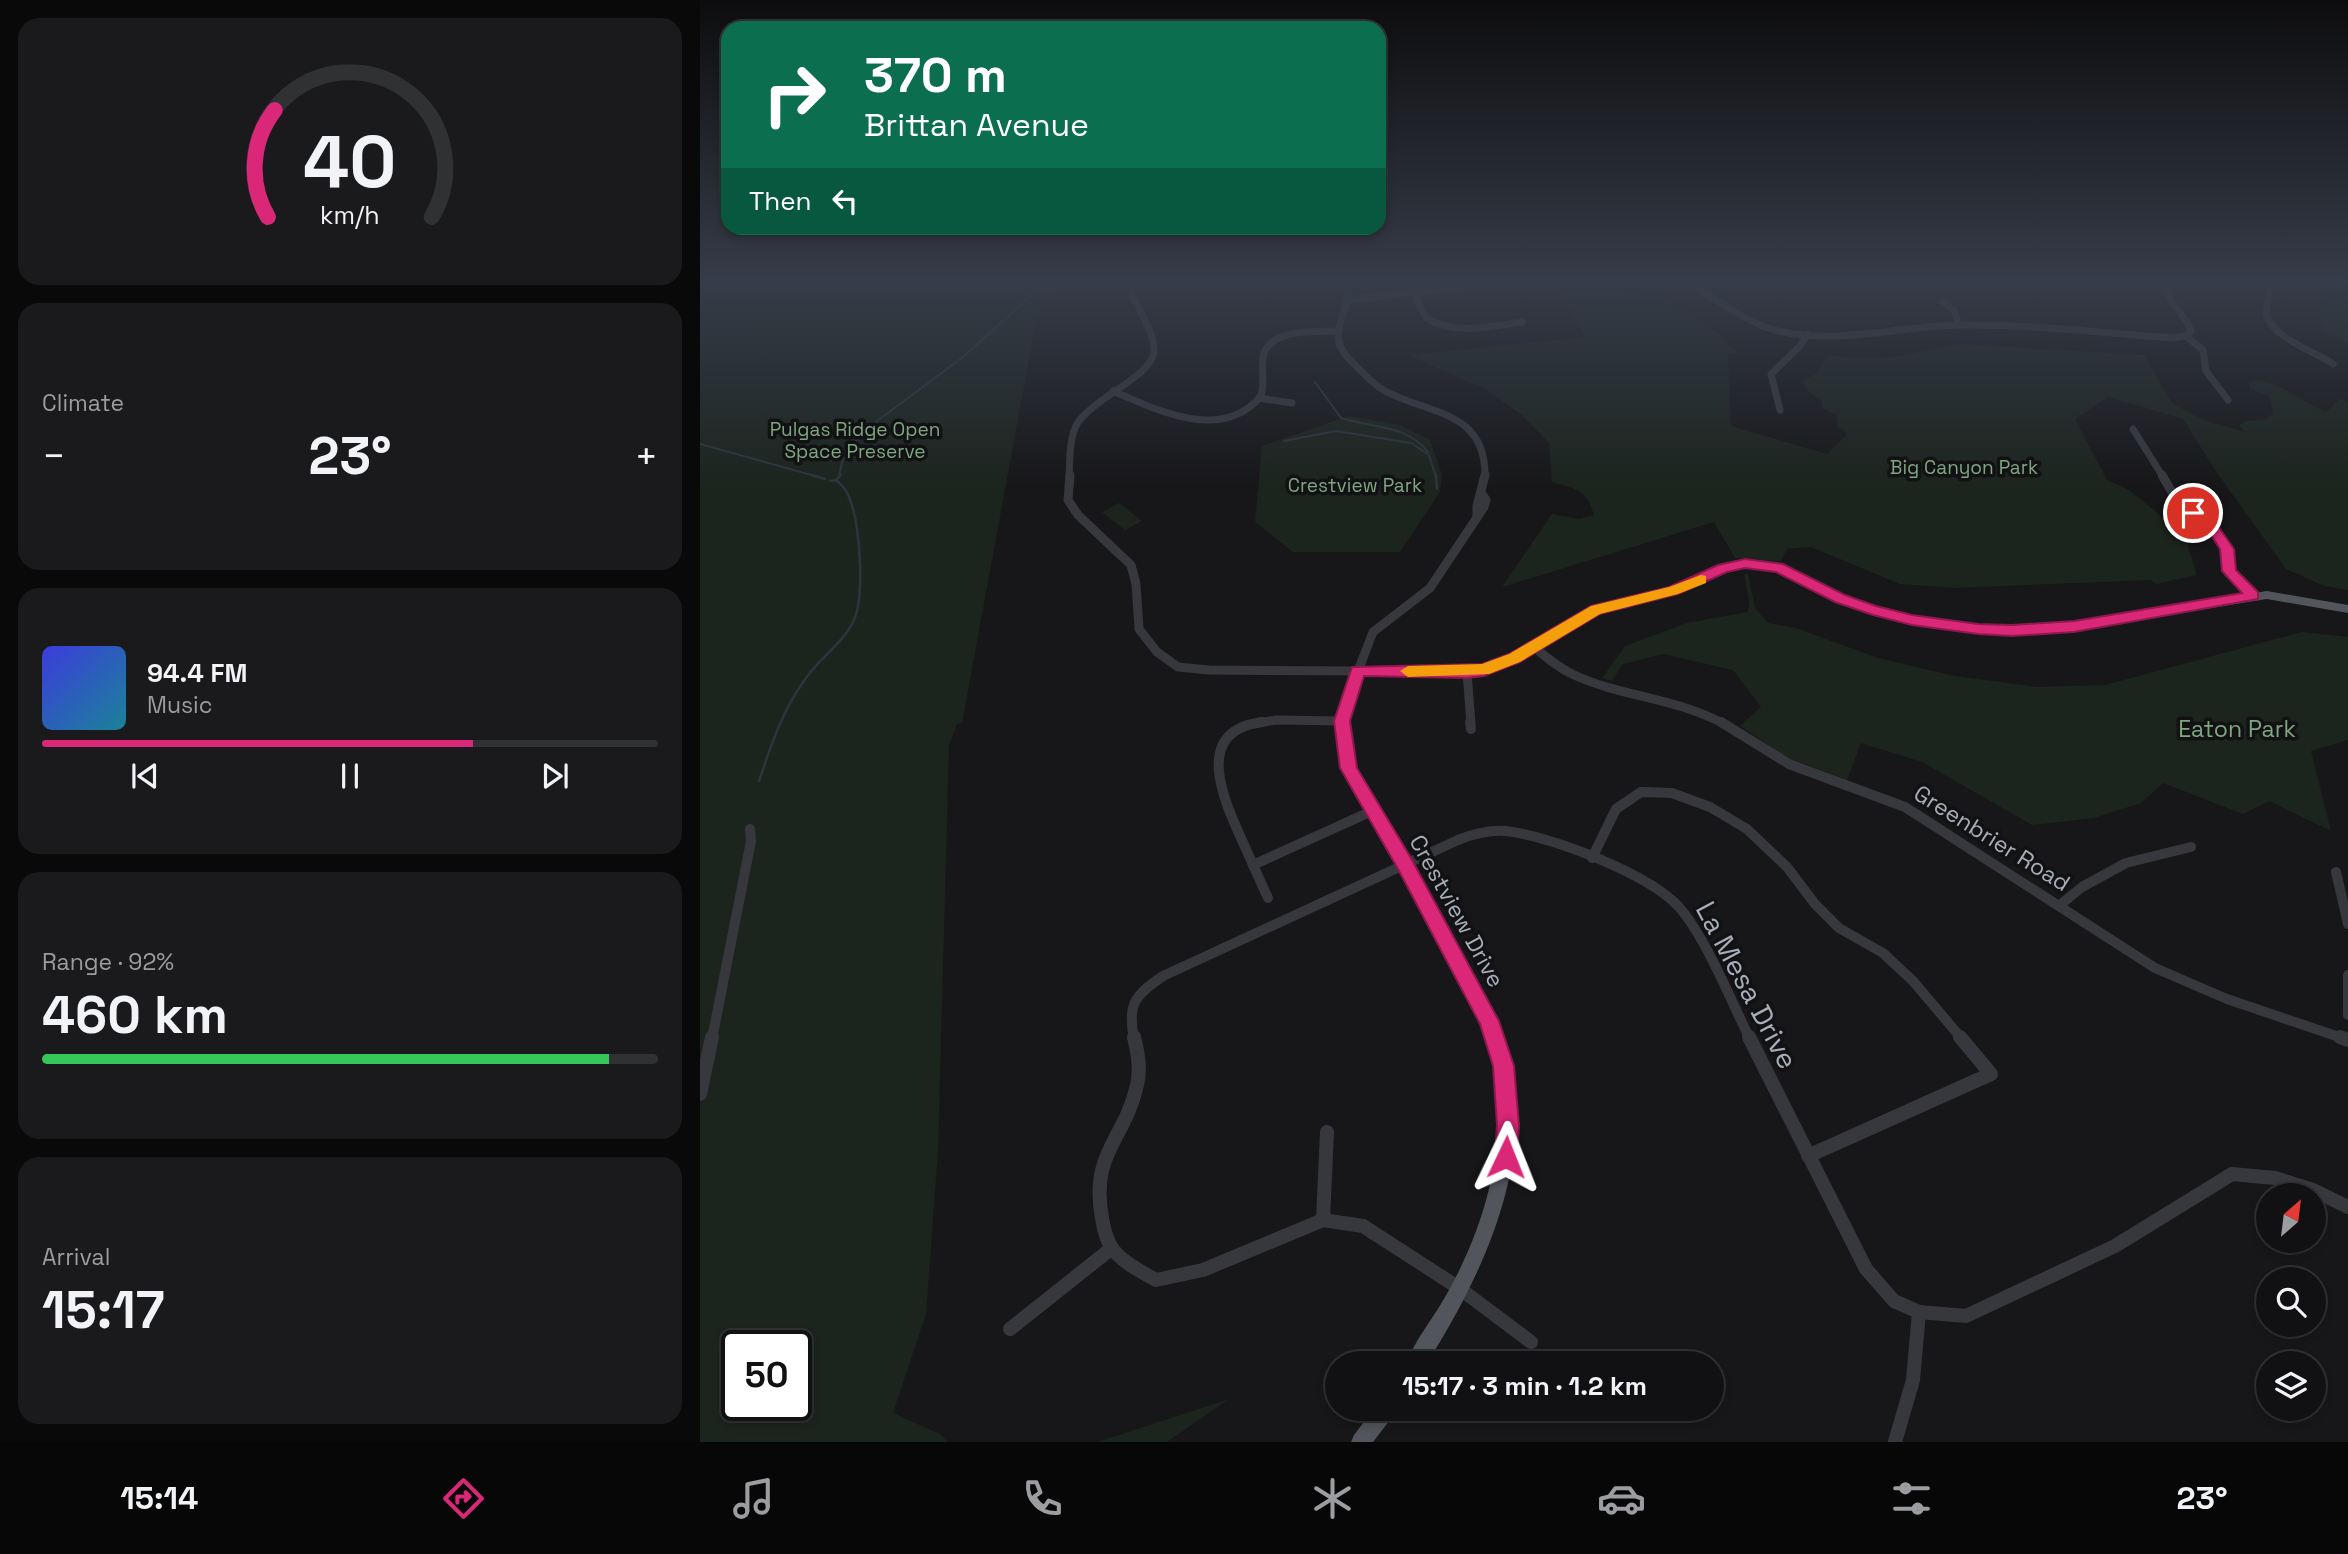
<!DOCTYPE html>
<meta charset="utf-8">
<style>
:root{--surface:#111113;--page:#1a1a1c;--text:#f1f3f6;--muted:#9c9da0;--line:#303133;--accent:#db2777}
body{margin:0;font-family:"Space Grotesk",sans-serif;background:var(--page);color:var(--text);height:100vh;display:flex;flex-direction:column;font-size:26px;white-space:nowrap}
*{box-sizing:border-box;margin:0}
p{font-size:23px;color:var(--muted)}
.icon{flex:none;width:38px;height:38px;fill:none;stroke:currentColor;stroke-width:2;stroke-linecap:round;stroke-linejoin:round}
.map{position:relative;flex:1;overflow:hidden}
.drawer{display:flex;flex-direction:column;gap:18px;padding:18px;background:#09090a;width:700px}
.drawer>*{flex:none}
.banner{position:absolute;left:21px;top:21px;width:665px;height:214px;border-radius:21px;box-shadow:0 4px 10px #0003,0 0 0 2px var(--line);background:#0b6e4f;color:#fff;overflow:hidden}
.needle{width:46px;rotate:28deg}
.fabs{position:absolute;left:1556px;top:1183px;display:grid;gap:14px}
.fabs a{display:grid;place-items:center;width:70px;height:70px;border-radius:50%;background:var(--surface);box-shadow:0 4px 10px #0003,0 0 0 2px var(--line);font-size:35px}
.speed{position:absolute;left:21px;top:1330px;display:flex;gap:14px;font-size:35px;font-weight:700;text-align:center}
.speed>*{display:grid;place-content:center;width:91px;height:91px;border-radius:50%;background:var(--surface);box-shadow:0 4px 10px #0003,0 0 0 2px var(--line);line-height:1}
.speed .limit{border:4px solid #111;border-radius:10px;background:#fff;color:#111}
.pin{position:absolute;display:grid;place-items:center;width:60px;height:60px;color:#fff;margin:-30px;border:4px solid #fff;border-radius:50%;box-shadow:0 2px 7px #0007}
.me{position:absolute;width:77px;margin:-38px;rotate:2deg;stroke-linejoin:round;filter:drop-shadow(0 0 5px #0008)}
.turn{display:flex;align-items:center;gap:24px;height:147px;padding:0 28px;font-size:32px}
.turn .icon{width:91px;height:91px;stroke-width:2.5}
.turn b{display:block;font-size:49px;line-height:60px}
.then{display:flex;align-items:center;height:66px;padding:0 28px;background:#0003;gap:14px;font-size:26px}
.big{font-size:52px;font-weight:700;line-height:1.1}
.drawer .card{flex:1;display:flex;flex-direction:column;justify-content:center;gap:10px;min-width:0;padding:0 24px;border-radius:21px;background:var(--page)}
.drawer .dial{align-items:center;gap:0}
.dial svg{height:182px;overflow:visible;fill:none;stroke:var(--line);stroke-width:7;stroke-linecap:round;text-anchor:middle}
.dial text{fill:var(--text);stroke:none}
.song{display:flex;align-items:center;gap:21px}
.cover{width:84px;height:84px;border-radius:10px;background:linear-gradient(135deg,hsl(240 70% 55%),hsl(190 70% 35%))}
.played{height:7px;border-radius:4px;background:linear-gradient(90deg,var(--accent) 70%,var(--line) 70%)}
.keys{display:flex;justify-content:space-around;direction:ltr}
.heat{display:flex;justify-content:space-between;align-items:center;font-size:38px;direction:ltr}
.charge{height:10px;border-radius:5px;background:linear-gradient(90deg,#34c759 92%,var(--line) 0)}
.trip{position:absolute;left:625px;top:1351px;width:399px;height:70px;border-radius:35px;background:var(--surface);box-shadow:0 4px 10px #0003,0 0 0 2px var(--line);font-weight:700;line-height:70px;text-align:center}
.dock{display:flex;height:112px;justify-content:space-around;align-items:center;background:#070708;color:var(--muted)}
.dock .icon{width:49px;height:49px}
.dock .current{color:var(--accent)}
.dock b{font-size:32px;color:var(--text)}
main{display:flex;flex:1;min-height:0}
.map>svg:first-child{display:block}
</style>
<main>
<section class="drawer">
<div class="card dial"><svg viewBox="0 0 100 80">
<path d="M14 69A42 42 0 1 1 86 69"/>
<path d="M14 69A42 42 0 0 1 17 22" stroke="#db2777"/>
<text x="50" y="56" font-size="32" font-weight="700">40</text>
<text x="50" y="72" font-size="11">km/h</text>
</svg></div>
<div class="card"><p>Climate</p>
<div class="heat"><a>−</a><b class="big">23°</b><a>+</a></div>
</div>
<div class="card">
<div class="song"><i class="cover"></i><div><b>94.4 FM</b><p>Music</p></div></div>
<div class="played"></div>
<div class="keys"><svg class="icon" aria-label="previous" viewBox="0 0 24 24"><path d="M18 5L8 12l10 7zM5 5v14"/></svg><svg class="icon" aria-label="pause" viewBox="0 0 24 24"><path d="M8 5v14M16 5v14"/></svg><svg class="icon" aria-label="next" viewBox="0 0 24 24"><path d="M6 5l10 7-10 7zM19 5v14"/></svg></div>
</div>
<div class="card"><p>Range · 92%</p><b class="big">460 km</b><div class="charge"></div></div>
<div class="card"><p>Arrival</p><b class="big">15:17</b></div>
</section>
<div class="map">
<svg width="1648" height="1442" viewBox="0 0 1648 1442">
<rect width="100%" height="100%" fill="#171719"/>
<g fill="#1c241e" fill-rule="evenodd">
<path d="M0,284h361l-25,37 -74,402 -5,1 -8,21 -11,407 -12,162 -33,99 47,21 8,8h-248zM37,1346h59v59h-59z"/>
<path d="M897,288l69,11 54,36 18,18 -10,1 3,72 96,28 19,-19 -2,-5 -6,-3 -2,-12 -13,-7 -2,-8 -11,-7 -8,-11 13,-8 14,-19 23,3 42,-1 66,-13 184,11 28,48 34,18 39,11 -6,-7 7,-4 21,-2 6,-6 -3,-16 -21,-9v-6l11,-2 12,3 54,29 15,-14 7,5v187l-24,-4 -38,-17 -71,-99 -32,-51 -75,-22 -33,22 32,61 22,10 26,21 32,32 10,32 -41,9 -5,-4 -197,8 -54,-4 -89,-37 -24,2 -6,12 -46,-3 -21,-36 -212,65 50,-73 27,5 15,-4c-7,-26 -19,-26 -42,-33l-3,-39 -27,-28 -37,-26 -77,-34 177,-18 -26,-44z"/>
<path d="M1617,297l31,4v42l-30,-14 10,-2 -7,-2z"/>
<path d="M649,416l51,9 30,15 12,35 -2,17 -40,60h-107l-38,-30 7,-76z"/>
<path d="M419,503l23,18 -17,9 -23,-18z"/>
<path d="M1044,574h4l7,34 13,15 28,5 82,30 77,18 82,11 68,-2 197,-53 46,5v103l-37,11 20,80 -62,-30 -26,13 -80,-31 -22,20 -47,15 -62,7 -110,-63 -61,-19 -14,37 -61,-23 -46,-31 21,-19 -28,-37 -70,-16 -40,10 -11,17 -10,-3 23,-32 62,-23 61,-11 1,-11z"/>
<path d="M529,1399l-62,43h-69z"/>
</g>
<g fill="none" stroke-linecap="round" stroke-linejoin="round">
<g stroke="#2c353e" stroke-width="2">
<path d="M615,382l26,36c31,10 65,6 87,34"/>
<path d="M584,441l52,-10 75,12 18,12 7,22"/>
<path d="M0,444l119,33"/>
<path d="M139,477l3,-15 13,-20 18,-18 90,-67 81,-73"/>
</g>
<g stroke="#2c353e" stroke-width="2.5">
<path d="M112,475l13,4"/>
<path d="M736,475l1,14"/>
<path d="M136,480l5,-5"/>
<path d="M59,781c12,-36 24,-72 47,-103 14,-20 38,-36 48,-58 11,-26 6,-97 -5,-123 -2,-7 -7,-12 -13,-17l-6,1"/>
</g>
<g stroke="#37383e" stroke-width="7">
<path d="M649,284c2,22 -16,40 -9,62 4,9 11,15 17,21 9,9 17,18 28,24 45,24 101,19 100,86"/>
<path d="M989,284c30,15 56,39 89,47 59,14 122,-5 181,-6 71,-1 142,8 213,13l14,-2 5,-5c-6,-18 -24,-28 -26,-47"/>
<path d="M1569,284c2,14 -5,21 -2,32 8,23 47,35 66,48"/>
<path d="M714,294l12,24c29,18 66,8 97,4"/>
<path d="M647,300l141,-16"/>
<path d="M1243,302l11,8 5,15"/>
<path d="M1486,336l17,14 3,21 22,29"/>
<path d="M413,391c44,19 109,52 148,5 4,-13 0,-25 2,-39 6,-29 51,-25 73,-26"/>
<path d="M559,398l33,5"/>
<path d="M1080,410l-9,-36 29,-28 8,-12"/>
<path d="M1433,429l30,48"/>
<path d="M369,477c1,-16 0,-39 8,-53 15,-25 75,-48 77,-72 1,-19 -16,-43 -23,-60"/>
</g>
<g stroke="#37383e" stroke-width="9">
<path d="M370,475l-2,25 10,15 53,50 5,19 3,45 18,23 21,15 31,3 149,1 15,-39 57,-44 54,-81 2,-7 -4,-6"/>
<path d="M1462,475l11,19 42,38 12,17 2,22 24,25"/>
<path d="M777,516v-10l8,-31"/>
<path d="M834,647c13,11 25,21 40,28 48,22 103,23 150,49"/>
<path d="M767,672l4,52"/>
<path d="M552,724l24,-4 66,1"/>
</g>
<g stroke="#37383e" stroke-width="10">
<path d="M562,722c-81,11 -27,99 -9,143l119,-54"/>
<path d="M770,722l1,7"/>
<path d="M1021,722l68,42 116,43 250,161 72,31 118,40"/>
<path d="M892,858l24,-49 25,-17 31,1 38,14 37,22 40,38 28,37 24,24 44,25 30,28 49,58"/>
<path d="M553,865l15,33"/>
<path d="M1636,872l12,52"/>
<path d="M1360,905l22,-18 44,-24 65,-16"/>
<path d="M1648,975v40"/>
<path d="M12,1039l39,-198 -1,-12"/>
<path d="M434,1039c-7,-35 1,-44 29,-63l295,-136c15,-6 31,-10 47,-9 44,4 144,43 174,76 27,31 52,94 71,132"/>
</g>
<g stroke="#37383e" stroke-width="14">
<path d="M434,1037c4,16 7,32 3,48 -12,55 -47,67 -35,133 2,12 5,26 14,35 11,12 26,19 40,27l47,-10 120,-50 40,6 96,62 72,54"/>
<path d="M1049,1037l117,232 28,32 25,11 47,4 149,-70 117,-72 43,4 38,12 35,17"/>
<path d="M1640,1037l8,3"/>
<path d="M0,1094l12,-57"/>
<path d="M1108,1156l183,-82 -31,-37"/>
<path d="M623,1220l4,-88"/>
<path d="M310,1329l102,-81"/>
<path d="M1195,1442l18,-62 6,-68"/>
</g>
<g fill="#53555d" fill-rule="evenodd">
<path d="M1045,560l37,5 62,30 32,12 36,9 66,9 34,1 62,-4 193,-31 81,14v8l-81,-14 -193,31 -62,4 -34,-1 -66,-9 -39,-10 -37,-13 -60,-30 -31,-3 -19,4 -49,22 -78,19 -80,48 -35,13 -17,2 -105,-1c-9,22 -17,43 -13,67 6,41 33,74 55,108 19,30 35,62 52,93 21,38 46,77 55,121 21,107 -29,211 -84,299h-21c9,-23 31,-50 43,-73 31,-56 50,-118 50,-182 0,-62 -30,-111 -58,-163 -15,-28 -29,-57 -46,-85 -22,-37 -52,-73 -58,-117 -4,-26 6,-48 15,-72l6,-4 109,1 16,-2 28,-11 81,-48 78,-19 49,-22z"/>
<path d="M674,1409h22l-3,7 -20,26h-22l3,-7z"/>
</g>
</g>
<linearGradient id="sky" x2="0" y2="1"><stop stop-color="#0d0d0e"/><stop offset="0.58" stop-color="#363c49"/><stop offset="1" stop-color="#363c49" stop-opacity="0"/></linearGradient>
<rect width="1648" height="486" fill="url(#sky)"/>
<path fill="#db2777" stroke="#8e194d" stroke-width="2" d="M1493,509l27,20 14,20 2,21 22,22v7l-184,33 -62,4 -34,-2 -66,-9 -39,-10 -38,-13 -59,-30 -31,-4 -18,4 -49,22 -78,20 -80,48 -36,14 -17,2 -103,-2 -14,45 7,47 54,90 88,163 15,45 5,59 -2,32 -3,8 -8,4 -8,-4 -3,-8 2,-32 -4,-59 -13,-42 -82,-155 -58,-101 -6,-47 18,-54 130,-3 27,-10 82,-48 78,-19 49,-22 27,-6 38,5 62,31 31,11 36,9 66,9 34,1 62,-4 168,-28 -20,-22 -2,-22 -9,-14 -24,-22z"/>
<path fill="#f59e0b" d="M1001,575l5,1v7l-28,11 -78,20 -80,48 -31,12 -81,3 -8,-6 8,-5 74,-2 27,-10 82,-48 78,-19z"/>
<g text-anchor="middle" stroke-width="7" stroke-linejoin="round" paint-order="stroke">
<g font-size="19" fill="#7ea681" stroke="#121214">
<text x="155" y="436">Pulgas Ridge Open<tspan x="155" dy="22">Space Preserve</tspan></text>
<text x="1264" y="474">Big Canyon Park</text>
<text x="655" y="492">Crestview Park</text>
</g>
<g font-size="23" fill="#7ea681" stroke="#121214">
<text x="1537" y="737">Eaton Park</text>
</g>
<g font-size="23" fill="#a8adba" stroke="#121214">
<text transform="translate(1292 838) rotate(32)" y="8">Greenbrier Road</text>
<text transform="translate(757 911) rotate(61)" y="8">Crestview Drive</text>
</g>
<g font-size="28" fill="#a8adba" stroke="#121214">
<text transform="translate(1047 985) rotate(62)" y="10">La Mesa Drive</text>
</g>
</g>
</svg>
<div class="fabs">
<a><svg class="needle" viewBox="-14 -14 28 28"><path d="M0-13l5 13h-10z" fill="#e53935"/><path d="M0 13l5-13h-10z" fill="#9c9da0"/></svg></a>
<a><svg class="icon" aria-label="search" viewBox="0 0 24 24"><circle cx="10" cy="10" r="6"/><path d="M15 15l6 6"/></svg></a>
<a><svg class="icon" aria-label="layers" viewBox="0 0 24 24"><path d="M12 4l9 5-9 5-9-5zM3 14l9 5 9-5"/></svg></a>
</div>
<div class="speed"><div class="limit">50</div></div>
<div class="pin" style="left:1493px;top:513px;background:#d93025"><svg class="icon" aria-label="arrive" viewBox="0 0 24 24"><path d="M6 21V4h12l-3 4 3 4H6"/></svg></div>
<svg class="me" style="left:806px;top:1157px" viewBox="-20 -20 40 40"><path d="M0-17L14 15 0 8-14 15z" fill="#db2777" stroke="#fff" stroke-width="4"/></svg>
<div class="trip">15:17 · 3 min · 1.2 km</div>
<div class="banner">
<div class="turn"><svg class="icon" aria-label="right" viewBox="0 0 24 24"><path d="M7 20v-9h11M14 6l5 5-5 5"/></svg><div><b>370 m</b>Brittan Avenue</div></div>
<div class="then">Then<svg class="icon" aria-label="left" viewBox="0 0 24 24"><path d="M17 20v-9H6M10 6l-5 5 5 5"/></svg></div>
</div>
</div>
</main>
<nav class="dock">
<b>15:14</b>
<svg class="icon current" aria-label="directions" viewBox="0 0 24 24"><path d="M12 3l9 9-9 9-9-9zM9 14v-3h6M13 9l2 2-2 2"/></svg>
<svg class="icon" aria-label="music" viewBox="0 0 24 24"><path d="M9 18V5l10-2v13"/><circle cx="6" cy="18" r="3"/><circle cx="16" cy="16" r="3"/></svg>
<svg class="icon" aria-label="phone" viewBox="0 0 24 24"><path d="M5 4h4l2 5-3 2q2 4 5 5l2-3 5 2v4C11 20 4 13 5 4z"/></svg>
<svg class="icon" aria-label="climate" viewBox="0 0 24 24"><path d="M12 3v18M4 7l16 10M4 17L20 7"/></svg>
<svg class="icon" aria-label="car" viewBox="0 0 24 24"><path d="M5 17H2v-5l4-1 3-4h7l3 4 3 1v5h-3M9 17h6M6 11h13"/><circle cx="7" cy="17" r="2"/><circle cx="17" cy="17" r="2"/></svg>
<svg class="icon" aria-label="filters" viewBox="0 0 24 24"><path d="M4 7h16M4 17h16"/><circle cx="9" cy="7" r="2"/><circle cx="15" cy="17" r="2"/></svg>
<b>23°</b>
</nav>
